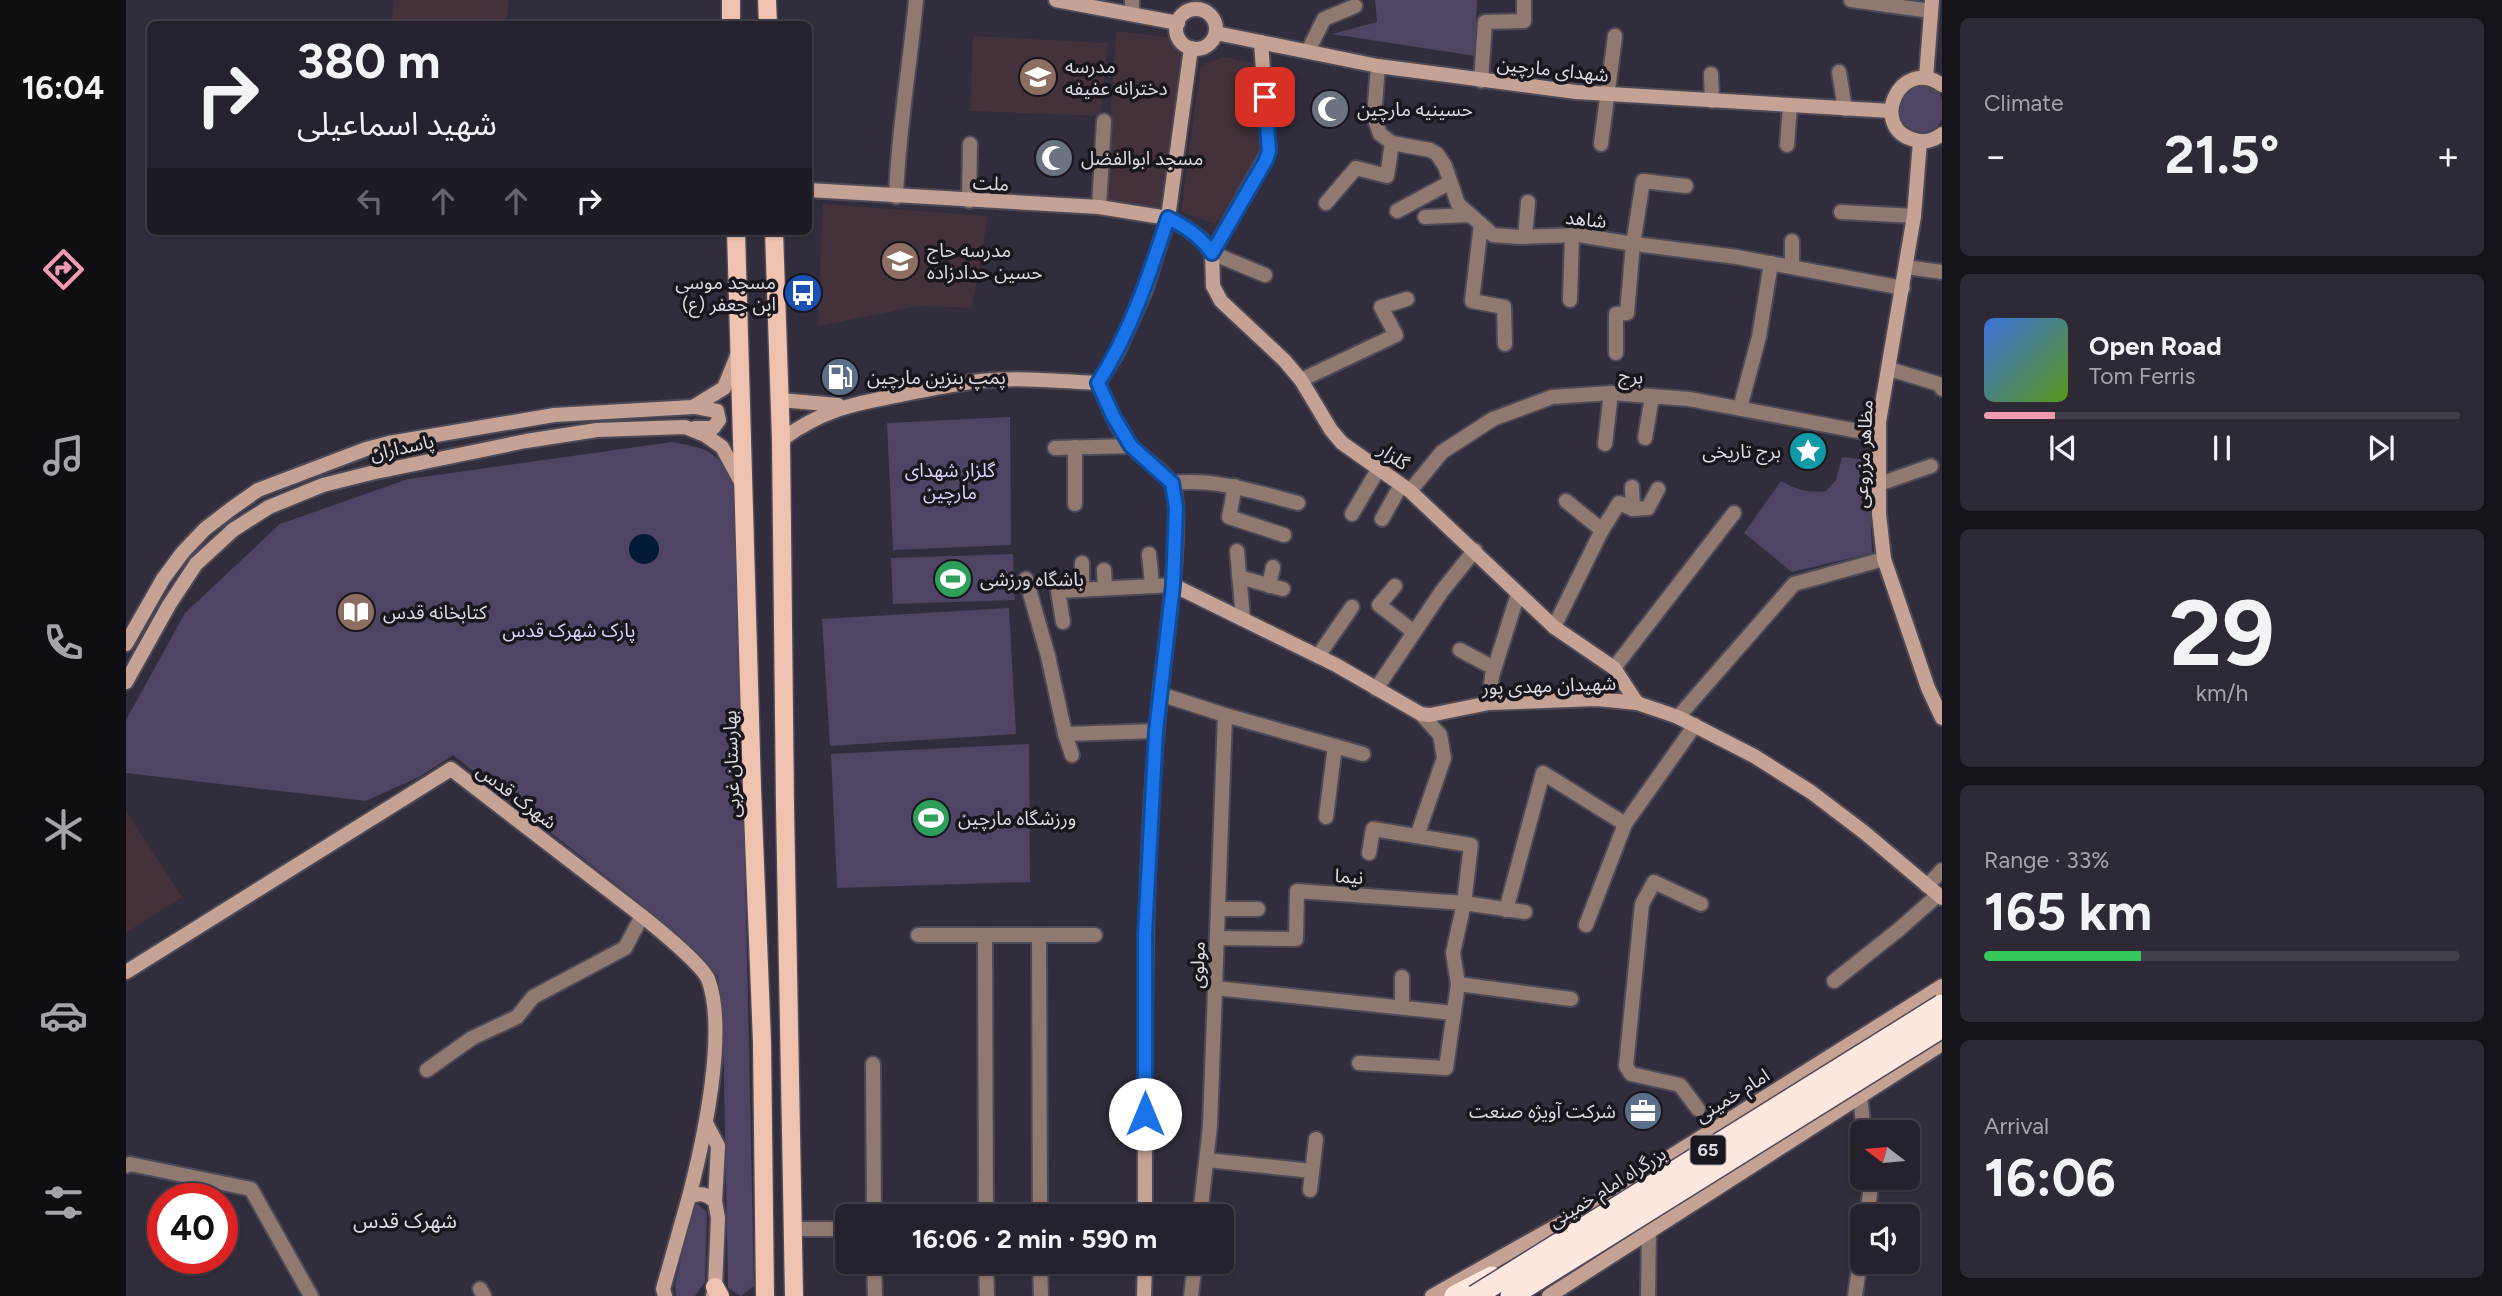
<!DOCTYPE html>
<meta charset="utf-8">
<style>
:root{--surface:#26222d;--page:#2e2a35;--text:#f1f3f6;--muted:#a4a4aa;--line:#423f49;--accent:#f19ab2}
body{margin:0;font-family:Figtree,"Noto Sans Arabic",sans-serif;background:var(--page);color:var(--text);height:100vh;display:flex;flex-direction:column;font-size:26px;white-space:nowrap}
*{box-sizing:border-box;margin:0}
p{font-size:23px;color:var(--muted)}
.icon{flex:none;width:38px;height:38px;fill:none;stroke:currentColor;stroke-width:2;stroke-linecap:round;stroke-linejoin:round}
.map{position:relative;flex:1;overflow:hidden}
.details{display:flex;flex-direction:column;gap:18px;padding:18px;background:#151319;width:560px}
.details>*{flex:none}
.guide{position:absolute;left:21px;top:21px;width:665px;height:214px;border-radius:10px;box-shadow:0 2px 5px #0004,0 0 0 2px var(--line);background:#26222d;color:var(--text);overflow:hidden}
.needle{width:46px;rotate:286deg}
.fabs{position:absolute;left:1724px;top:1120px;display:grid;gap:14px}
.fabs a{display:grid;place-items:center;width:70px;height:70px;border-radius:10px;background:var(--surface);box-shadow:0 2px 5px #0004,0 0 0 2px var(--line);font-size:35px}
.speed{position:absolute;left:21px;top:1183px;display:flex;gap:14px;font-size:35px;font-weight:700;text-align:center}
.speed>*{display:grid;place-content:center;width:91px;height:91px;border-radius:50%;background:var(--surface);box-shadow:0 2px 5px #0004,0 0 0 2px var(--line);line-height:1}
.speed .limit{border:10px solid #d22;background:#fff;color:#111}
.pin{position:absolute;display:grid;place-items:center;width:60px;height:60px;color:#fff;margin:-30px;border-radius:14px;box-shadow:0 4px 10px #0006}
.me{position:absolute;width:77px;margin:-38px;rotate:0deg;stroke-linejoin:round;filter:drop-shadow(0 0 5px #0008)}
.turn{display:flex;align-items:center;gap:24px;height:147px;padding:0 35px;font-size:32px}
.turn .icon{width:91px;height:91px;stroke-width:2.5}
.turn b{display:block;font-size:49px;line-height:60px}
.lanes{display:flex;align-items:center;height:66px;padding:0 35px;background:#0003;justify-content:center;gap:35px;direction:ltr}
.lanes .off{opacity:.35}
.big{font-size:52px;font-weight:700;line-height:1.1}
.details .widget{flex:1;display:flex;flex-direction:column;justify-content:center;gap:10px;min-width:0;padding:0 24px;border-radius:10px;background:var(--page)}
.details .dial{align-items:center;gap:0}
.dial b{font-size:91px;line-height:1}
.song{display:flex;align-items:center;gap:21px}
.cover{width:84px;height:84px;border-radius:10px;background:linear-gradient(135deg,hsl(220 70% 55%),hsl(90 70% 35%))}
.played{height:7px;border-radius:4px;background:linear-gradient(90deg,var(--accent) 15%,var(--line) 15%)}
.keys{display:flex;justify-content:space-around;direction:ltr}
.heat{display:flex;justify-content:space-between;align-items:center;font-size:38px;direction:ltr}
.charge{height:10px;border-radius:5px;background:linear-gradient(90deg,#34c759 33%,var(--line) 0)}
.trip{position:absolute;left:709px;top:1204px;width:399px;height:70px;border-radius:10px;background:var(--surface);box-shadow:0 2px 5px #0004,0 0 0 2px var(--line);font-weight:700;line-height:70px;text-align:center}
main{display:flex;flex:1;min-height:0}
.menu{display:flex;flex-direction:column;width:126px;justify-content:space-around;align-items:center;background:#0f0e12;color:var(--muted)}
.menu .icon{width:49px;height:49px}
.menu .current{color:var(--accent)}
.menu b{font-size:32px;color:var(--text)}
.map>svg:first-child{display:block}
</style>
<main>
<nav class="menu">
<b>16:04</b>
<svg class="icon current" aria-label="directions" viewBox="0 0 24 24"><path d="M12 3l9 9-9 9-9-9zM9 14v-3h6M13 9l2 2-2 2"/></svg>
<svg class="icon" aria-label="music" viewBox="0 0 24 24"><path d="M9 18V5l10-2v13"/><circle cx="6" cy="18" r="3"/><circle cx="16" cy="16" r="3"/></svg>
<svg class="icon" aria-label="phone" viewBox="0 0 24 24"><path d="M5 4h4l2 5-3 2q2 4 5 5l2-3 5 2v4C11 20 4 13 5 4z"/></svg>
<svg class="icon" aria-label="climate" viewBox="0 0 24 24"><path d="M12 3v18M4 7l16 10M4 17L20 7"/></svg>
<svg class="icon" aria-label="car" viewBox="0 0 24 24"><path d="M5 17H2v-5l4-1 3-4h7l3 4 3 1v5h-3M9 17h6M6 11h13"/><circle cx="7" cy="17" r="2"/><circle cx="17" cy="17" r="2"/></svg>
<svg class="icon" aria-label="filters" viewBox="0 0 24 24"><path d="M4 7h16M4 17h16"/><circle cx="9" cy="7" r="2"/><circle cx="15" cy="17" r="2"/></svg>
</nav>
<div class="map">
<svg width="1816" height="1296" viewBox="0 0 1816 1296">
<rect width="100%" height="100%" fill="#322d3c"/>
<g fill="#43313b">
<path d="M268,0h115l-3,24h-115z"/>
<path d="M990,31l56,7 12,13 -20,160 -60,-10z"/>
<path d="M847,36l135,7 -7,73 -131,-5z"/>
<path d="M1097,57l31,6 8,90 -46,71 -35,-12 19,-145z"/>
<path d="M697,204l165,12 -16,92 -53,-2 -101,20z"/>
<path d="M0,811l56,86 -56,36z"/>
</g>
<g fill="#4f4463">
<path d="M1249,0h102l-2,56 -143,-22 45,-12z"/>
<circle cx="1796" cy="109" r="23"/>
<path d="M884,417l1,128 -118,5 -6,-127z"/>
<path d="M546,442c43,8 42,9 65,45l17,799 -13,10 -13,-8 -5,-260 -5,-52 -67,-64 -198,-157 -34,22 -53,24 -240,-28v-53l59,-107 95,-89 128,-45z"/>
<path d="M1716,457l26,3 4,93 -80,19 -48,-39 37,-52c16,9 27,12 45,10l10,-11z"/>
<path d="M887,554l2,46 -122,4 -2,-46z"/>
<path d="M883,608l7,126 -186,12 -8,-127z"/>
<path d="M903,744l1,138 -193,6 -6,-134z"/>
<path d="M569,1202l12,10 -2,70 -10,14h-19l-1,-12z"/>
</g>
<circle fill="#001a38" cx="518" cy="549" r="15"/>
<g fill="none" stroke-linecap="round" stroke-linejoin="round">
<defs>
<g id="street">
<path d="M1006,0v14"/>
<path d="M1725,0l80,11"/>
<path d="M1182,51l16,-32 31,-13"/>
<path d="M1252,66l-4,51 6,17 12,9 38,7 7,4 8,12 13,38 35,31 27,2 59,-2 48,8 110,14 166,31"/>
<path d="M1713,72l6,37"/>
<path d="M1585,74l1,27"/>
<path d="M1355,81l4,-59 39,-1v-21"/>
<path d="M1475,144l14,-108"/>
<path d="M1661,145l3,-39"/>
<path d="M770,197c2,-66 14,-131 20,-197"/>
<path d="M843,201l1,-57"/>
<path d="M1200,203l30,-35 31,8 5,-33"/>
<path d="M973,207l5,-86"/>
<path d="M1271,211l52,-28"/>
<path d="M1715,212l73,4"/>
<path d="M1299,217l45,-2"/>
<path d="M1355,224l-9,77 32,6 1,37"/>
<path d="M1399,237l3,-35"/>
<path d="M1086,253l53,22"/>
<path d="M1666,267v-26"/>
<path d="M1780,267l36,5"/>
<path d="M1444,300l2,-65"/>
<path d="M1490,353v-39l11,-1 6,-69 10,-63 43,5"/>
<path d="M1763,369l50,15 3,5"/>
<path d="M1175,380l95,-45 -15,-28 26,-8"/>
<path d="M1614,408l19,-71 12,-74"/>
<path d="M1519,438l7,-41"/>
<path d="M1479,444l6,-51"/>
<path d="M949,447v57"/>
<path d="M929,448l76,-2"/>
<path d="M1046,483c43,-5 84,9 126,20"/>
<path d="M1753,484l52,-18"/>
<path d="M1109,486l-6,31 55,18"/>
<path d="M1506,487l1,22"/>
<path d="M1284,491l32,-39 51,-33 59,-22 59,-4 78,6 190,36"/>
<path d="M1440,501l36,29"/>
<path d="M1226,514l27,-46"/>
<path d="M1256,519l19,-34"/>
<path d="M1111,551l6,67"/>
<path d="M1023,554l3,30"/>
<path d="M978,570l1,18"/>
<path d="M1113,577l44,12"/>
<path d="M900,579l22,77 17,78 7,21"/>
<path d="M1143,586l4,-19"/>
<path d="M1269,586l-16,19 35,27"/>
<path d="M956,590v-27"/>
<path d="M937,622l-5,-31 115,-6"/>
<path d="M1428,627l48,-97 17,-27 14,6 15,-1 10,-19"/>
<path d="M1334,650l34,18"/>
<path d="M1192,656l34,-49"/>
<path d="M1488,668l120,-155"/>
<path d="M1250,689l66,-98 33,-41"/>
<path d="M1034,694l65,21 138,39"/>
<path d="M1363,703l3,-27 26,-82"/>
<path d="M1552,717l116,-133 90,-25"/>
<path d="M939,734l91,-3"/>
<path d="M1200,817l9,-71"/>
<path d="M1291,836l27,-78 -4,-23 -19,-21"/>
<path d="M1801,886l15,-16"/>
<path d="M1092,909h40"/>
<path d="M1380,910l37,-137 82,51"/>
<path d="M1460,925l39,-101 70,-99"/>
<path d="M792,935h177"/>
<path d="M859,935l1,281"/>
<path d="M913,935l1,281"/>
<path d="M1091,938l79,1 1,-48 167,12 61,9"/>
<path d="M1708,981l63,-50 41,-36"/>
<path d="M1332,984l113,15"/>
<path d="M1089,988l238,25"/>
<path d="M1276,1007v-30"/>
<path d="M1233,1063l87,5 12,-84 -5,-31 11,-50 7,-58 -98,-16 -4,24"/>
<path d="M747,1064l1,152"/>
<path d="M301,1070l45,-32 45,-21 16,-20 92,-49 17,-32"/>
<path d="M1734,1096l4,36"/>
<path d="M1572,1109l-18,-24 -49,-11 -5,-8 16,-162 12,-22 47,22"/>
<path d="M1081,1160l105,11"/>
<path d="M0,1166l4,-2 121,25 60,107"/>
<path d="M1184,1190l6,-51"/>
<path d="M1074,1216l10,-90 15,-411"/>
<path d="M1741,1216l3,-22 -1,-16"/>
<path d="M667,1229h54"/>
<path d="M748,1262l1,34"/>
<path d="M860,1262l1,34"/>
<path d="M914,1262l1,34"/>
<path d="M354,1289l4,7"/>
<path d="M1065,1296l4,-34"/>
<path d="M1522,1296l1,-65"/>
<path d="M1729,1296l7,-48"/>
</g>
<g id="secondary">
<path d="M930,0l122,23"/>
<circle cx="1070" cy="29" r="20"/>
<path d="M1090,33l162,33 198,26 315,19"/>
<path d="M1800,78l6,-78"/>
<path d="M1816,85c-43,-30 -74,44 -27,55 10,3 19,0 27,-6"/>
<path d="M1794,141l-6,75 -35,206v92l5,45 44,129 14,30"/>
<path d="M682,190l291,17 69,11 17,9 17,13 10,13 1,33 8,15 63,59 17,20 30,50 11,13 68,48 144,136 60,41 23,35"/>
<path d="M1086,253l57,-102 -8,-109"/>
<path d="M972,383c10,21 19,48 35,65 9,9 34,26 39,36 13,25 -6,159 -10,194 -20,179 -17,359 -17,538"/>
<path d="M972,383l19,-30 28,-62 23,-73 23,-170"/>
<path d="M654,400l58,5"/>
<path d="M569,428h18l6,-8 -2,-9 -21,-4"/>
<path d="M655,440c41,-30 71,-36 119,-45 26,-5 53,-11 80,-14 39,-4 79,0 118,2"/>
<path d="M1047,585l163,80 85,49 9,1 59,-12 108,-4 40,4 41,14 76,39 57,36 54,41 77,65"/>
<path d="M0,644l37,-65 20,-27 22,-23 26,-20 27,-19 108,-41 23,-6 165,-28 139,-8 31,-19 13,-32"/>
<path d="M0,682l43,-77 27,-41 37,-34 36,-23 54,-22 48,-12 155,-32 71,-11 88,-3 20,8 17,12 20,37"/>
<path d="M0,972l325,-203 191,147c15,12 59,48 66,63 20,52 -5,164 -19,218"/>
<path d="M581,1125l11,21 -3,55"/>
<path d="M539,1296l-2,-7 26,-92c11,-5 17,-3 26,4l3,17 -3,69 -2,9"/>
<path d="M1018,1296l1,-34"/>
<path d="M1306,1296l158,-89 352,-221"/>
<path d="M1423,1296l393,-252"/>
</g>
<g id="primary">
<path d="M605,0v24"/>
<path d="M641,0l1,24"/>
<path d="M610,231l16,557 10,254 3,254"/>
<path d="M648,231l7,209 4,366 9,490"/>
<path d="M589,1287l5,9"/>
</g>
<path id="highway" d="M1329,1296l37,-19"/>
</defs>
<use href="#street" stroke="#4e4957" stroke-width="18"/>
<use href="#secondary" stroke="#4e4957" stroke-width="18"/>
<use href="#primary" stroke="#4e4957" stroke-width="21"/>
<use href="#highway" stroke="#4e4957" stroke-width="24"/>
<use href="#street" stroke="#8f7970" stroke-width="14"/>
<use href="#secondary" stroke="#c5a294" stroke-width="14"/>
<use href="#primary" stroke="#efc2b0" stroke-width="18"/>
<use href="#highway" stroke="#fde7de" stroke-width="21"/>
<defs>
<g id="highway-bridge">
<path d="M1349,1296l467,-291"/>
<path d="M1385,1296l431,-269"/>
</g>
</defs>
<use href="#highway-bridge" stroke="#4e4957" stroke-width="24" stroke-linecap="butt"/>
<use href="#highway-bridge" stroke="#fde7de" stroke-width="21"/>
</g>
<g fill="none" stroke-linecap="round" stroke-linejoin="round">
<defs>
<path id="route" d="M1019,1114v-180l11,-203 17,-146 3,-77 -4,-25 -41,-37 -18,-30 -15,-33c33,-52 51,-107 70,-165 18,9 32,18 44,35l54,-93 3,-9 -4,-54"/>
</defs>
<use href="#route" stroke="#114b97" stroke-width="18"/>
<use href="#route" stroke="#1a73e8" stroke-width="12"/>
</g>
<defs>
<symbol id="school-disc" viewBox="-11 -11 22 22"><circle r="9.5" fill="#8d6e63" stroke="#19161d"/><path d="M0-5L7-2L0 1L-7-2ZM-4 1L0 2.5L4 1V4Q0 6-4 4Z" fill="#fff"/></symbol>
<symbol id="mosque-disc" viewBox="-11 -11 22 22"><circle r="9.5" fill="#6b7280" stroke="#19161d"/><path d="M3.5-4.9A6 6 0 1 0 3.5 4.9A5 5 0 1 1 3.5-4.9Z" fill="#fff"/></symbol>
<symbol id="bus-disc" viewBox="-11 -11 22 22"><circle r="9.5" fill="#1a4fb4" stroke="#19161d"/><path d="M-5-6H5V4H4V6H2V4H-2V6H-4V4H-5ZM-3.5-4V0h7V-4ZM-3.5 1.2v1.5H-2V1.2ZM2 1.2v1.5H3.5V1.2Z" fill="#fff"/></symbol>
<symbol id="fuel-disc" viewBox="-11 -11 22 22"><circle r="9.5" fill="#5c6f8a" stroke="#19161d"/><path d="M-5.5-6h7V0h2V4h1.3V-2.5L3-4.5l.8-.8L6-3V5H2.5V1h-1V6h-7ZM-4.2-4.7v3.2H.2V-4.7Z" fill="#fff"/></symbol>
<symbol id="sight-disc" viewBox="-11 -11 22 22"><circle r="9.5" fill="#0f9aa8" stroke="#19161d"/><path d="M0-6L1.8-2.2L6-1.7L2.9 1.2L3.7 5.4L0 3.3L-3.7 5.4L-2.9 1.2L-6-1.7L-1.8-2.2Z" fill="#fff"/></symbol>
<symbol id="stadium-disc" viewBox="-11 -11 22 22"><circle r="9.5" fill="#2e9e5b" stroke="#19161d"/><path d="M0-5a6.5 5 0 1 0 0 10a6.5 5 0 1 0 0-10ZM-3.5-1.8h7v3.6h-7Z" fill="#fff"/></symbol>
<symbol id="library-disc" viewBox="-11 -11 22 22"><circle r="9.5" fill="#8d6e63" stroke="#19161d"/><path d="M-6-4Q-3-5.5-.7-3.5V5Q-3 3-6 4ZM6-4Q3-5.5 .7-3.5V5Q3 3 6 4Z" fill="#fff"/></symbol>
<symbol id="office-disc" viewBox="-11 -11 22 22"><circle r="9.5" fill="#5c6f8a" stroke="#19161d"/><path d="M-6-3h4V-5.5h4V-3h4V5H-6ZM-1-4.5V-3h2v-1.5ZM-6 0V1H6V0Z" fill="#fff"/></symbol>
</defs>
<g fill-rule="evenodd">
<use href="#school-disc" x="890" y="55" width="44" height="44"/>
<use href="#mosque-disc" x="1182" y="87" width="44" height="44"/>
<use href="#mosque-disc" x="906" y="136" width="44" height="44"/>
<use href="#school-disc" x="752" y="239" width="44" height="44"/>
<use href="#bus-disc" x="655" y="271" width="44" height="44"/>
<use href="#fuel-disc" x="692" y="355" width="44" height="44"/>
<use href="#sight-disc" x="1660" y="429" width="44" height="44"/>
<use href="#stadium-disc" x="805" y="557" width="44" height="44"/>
<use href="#library-disc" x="208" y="590" width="44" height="44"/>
<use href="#stadium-disc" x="783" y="796" width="44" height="44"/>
<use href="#office-disc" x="1495" y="1089" width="44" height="44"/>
</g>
<g text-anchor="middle" stroke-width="7" stroke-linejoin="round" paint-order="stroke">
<rect fill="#19161d" stroke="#a4a0a9" stroke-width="2" x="1564.5" y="1135.5" width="35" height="29" rx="5"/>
<g font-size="18" font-weight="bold" fill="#dfdbe5">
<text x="1582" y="1156">65</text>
</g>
<g font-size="19" fill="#dfdbe5" stroke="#19161d" text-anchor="start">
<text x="939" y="73">مدرسه<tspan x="939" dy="22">دخترانه عفیفه</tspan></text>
<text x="1231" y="116">حسینیه مارچین</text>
<text x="955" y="165">مسجد ابوالفضل</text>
<text x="801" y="257">مدرسه حاج<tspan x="801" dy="22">حسین حدادزاده</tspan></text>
<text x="650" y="289" text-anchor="end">مسجد موسی<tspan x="650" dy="22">ابن جعفر (ع)</tspan></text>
<text x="741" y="384">پمپ بنزین مارچین</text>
<text x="1655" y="458" text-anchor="end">برج تاریخی</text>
<text x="854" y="586">باشگاه ورزشی</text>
<text x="257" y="619">کتابخانه قدس</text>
<text x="832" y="825">ورزشگاه مارچین</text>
<text x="1490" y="1118" text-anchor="end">شرکت آویژه صنعت</text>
</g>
<g font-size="19" fill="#dfdbe5" stroke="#19161d">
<text transform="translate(1427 69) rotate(6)" y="7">شهدای مارچین</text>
<text transform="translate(865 183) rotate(3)" y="7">ملت</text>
<text transform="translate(1460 219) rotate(6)" y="7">شاهد</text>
<text transform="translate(1505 376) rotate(4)" y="7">برج</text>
<text transform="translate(276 447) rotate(-12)" y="7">پاسداران</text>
<text transform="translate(1737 454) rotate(-87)" y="7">مظاهر مزروعی</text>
<text transform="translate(1268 456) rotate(35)" y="7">گلزار</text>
<text transform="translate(1423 685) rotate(-2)" y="7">شهیدان مهدی پور</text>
<text transform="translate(605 764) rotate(-92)" y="7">بهارستان غربی</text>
<text transform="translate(391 796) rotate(37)" y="7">شهرک قدس</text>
<text transform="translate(1223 876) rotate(4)" y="7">نیما</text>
<text transform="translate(1071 965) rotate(-88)" y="7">مولوی</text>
<text transform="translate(1606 1095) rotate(-32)" y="7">امام خمینی</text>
<text transform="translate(1481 1187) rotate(-32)" y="7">بزرگراه امام خمینی</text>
</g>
<g font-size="19" fill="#dfd1fb" stroke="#19161d">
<text x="824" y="477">گلزار شهدای<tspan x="824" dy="22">مارچین</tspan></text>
<text x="443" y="637">پارک شهرک قدس</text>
</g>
<g font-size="21" fill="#dfdbe5" stroke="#19161d">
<text x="279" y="1228">شهرک قدس</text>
</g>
</g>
</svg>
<div class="fabs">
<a><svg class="needle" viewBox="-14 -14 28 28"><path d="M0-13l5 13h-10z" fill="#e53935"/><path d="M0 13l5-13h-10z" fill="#a4a4aa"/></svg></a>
<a><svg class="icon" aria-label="sound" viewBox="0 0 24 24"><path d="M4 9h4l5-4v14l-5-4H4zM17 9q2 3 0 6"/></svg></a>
</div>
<div class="speed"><div class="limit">40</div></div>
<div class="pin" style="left:1139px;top:97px;background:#d93025"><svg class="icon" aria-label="arrive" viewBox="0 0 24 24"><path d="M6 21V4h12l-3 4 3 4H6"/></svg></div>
<svg class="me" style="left:1019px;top:1114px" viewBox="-20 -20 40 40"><circle r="19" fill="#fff"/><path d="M0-13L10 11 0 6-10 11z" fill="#1a73e8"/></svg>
<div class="trip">16:06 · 2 min · 590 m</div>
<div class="guide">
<div class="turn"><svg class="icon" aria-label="right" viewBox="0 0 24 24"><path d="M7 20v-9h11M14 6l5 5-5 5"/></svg><div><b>380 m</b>شهید اسماعیلی</div></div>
<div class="lanes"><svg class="icon off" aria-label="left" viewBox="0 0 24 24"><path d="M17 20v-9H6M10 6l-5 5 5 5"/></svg><svg class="icon off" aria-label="ahead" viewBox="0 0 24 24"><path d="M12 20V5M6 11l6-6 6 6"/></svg><svg class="icon off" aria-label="ahead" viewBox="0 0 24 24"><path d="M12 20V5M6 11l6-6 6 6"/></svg><svg class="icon" aria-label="right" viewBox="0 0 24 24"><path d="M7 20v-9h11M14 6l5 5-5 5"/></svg></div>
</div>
</div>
<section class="details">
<div class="widget"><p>Climate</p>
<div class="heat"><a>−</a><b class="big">21.5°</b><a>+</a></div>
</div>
<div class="widget">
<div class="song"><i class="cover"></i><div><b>Open Road</b><p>Tom Ferris</p></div></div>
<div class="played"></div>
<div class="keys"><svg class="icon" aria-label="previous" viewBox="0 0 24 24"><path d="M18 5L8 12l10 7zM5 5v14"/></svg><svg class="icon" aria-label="pause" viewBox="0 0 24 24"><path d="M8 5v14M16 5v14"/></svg><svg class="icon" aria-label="next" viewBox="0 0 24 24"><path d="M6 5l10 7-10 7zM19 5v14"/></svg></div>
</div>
<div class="widget dial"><b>29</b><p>km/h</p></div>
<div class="widget"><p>Range · 33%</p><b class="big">165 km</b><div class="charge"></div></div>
<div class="widget"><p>Arrival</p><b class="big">16:06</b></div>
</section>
</main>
